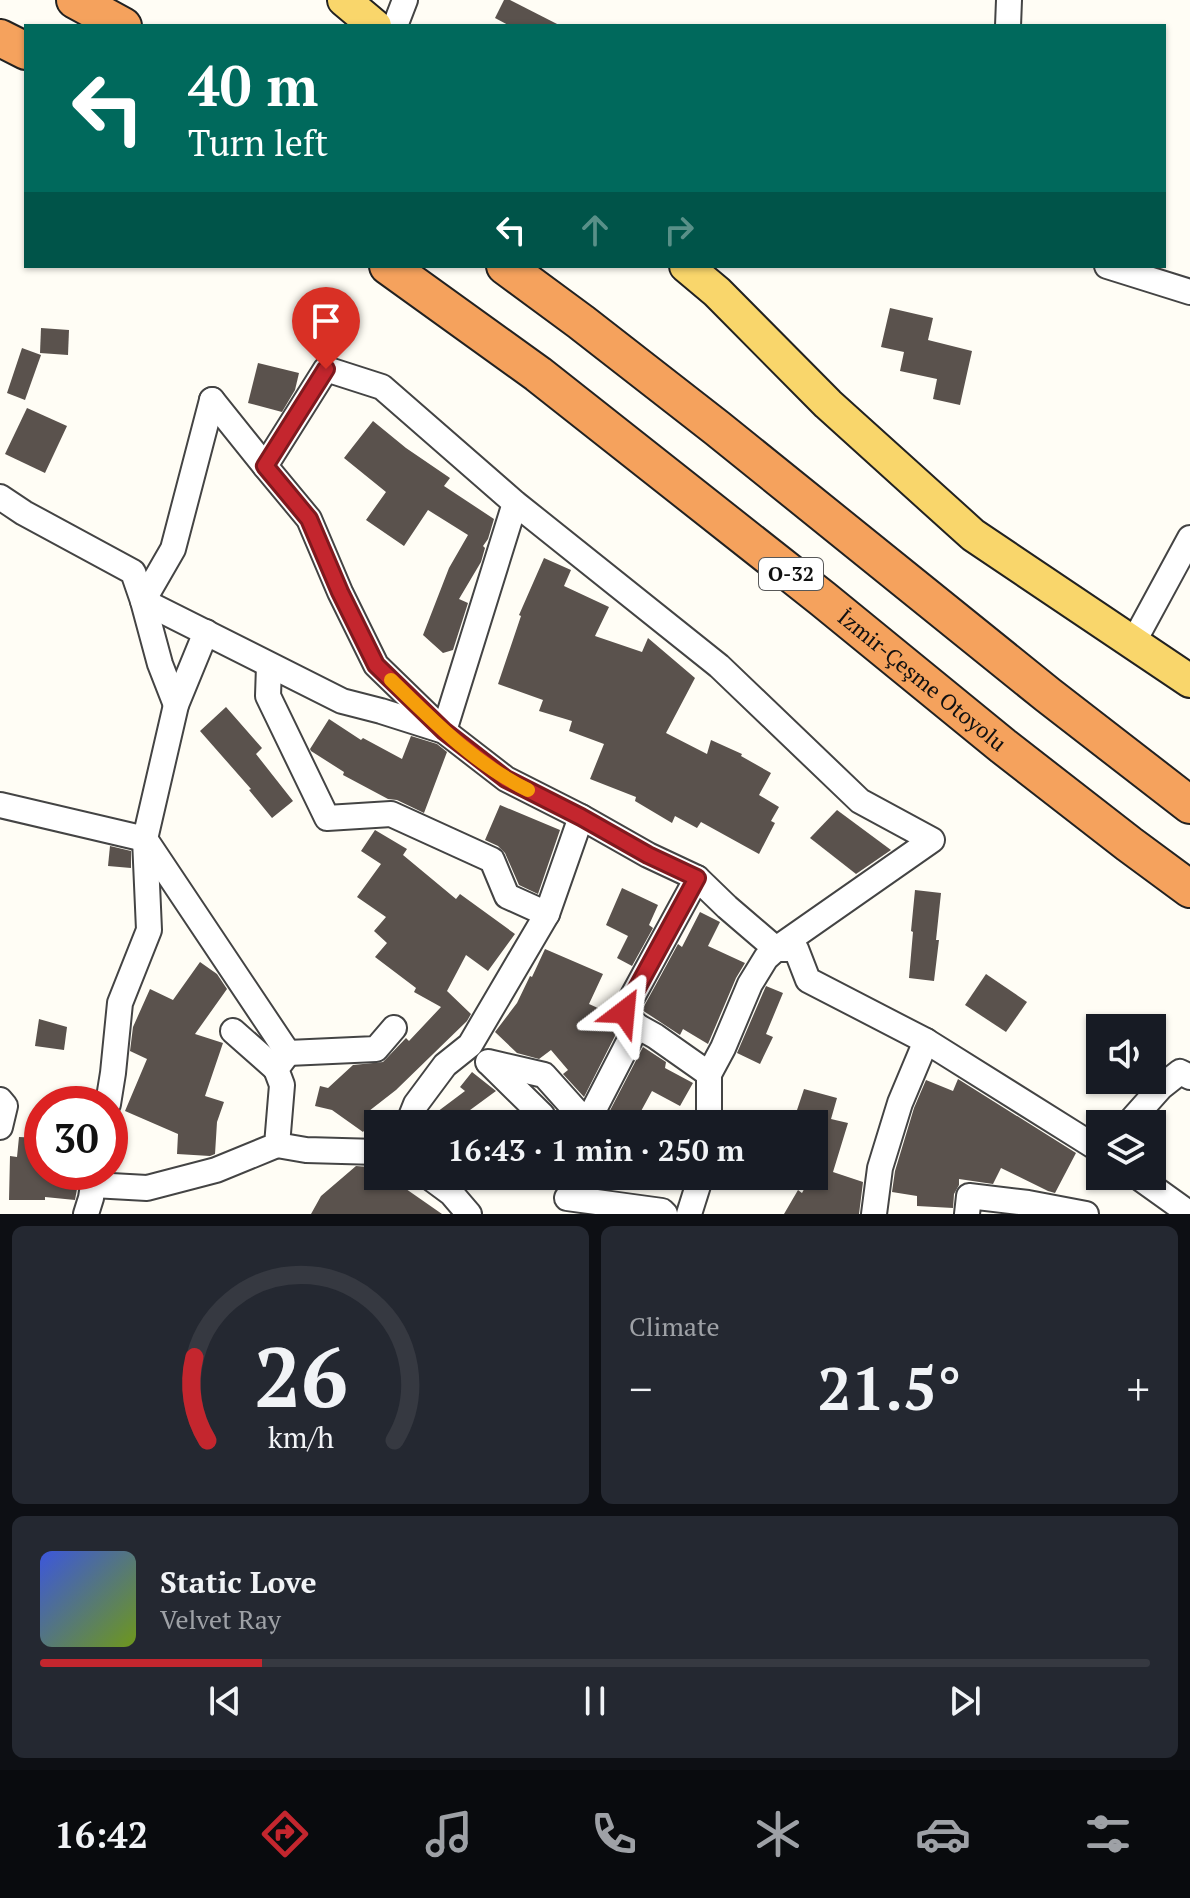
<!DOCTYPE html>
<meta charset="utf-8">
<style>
:root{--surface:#171b24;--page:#242831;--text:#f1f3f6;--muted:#9ea1a6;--line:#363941;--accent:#c4262e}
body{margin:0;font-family:"PT Serif",serif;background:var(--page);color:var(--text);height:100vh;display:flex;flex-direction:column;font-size:30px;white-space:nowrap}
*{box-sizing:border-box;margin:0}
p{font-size:26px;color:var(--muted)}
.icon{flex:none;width:44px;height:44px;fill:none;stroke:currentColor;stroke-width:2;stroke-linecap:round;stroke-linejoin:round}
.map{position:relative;height:1214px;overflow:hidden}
.drawer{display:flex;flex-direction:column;gap:12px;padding:12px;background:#0d0f14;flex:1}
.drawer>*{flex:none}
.banner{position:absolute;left:24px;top:24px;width:1142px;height:244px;border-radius:0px;box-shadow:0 2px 6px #0004;background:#00695c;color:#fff;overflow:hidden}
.controls{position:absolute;left:1086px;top:1014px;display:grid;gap:16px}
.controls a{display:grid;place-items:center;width:80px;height:80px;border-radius:0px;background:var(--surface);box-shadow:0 2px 6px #0004;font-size:40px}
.speed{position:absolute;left:24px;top:1086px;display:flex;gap:16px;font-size:40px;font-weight:700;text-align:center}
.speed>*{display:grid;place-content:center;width:104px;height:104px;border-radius:50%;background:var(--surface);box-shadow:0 2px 6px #0004;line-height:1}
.speed .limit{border:12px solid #d22;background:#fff;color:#111}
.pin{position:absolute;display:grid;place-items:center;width:68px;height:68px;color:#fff;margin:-82px -34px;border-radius:50% 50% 50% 0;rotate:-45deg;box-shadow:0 0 8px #0007}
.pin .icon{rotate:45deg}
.me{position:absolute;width:88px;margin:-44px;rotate:29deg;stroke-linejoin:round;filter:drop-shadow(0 0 6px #0008)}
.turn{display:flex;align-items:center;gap:28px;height:168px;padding:0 32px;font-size:36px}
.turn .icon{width:104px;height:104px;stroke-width:2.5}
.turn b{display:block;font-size:56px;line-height:68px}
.lanes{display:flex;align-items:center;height:76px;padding:0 32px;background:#0003;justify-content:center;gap:40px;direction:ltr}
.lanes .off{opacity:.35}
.big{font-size:60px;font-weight:700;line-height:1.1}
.drawer .card{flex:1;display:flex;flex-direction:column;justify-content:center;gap:12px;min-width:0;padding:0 28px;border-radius:12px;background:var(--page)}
.drawer .dial{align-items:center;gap:0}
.dial svg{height:208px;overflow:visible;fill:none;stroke:var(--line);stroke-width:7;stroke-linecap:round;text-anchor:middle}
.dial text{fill:var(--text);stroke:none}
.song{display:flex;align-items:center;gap:24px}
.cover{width:96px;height:96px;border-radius:12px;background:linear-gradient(135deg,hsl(230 70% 55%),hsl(80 70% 35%))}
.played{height:8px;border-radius:4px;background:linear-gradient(90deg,var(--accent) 20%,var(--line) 20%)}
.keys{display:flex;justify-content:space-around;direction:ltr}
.heat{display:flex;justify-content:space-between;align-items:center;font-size:44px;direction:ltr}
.drawer .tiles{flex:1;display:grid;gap:12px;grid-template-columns:1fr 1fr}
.card:last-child{grid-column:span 2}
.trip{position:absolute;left:364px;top:1110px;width:464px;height:80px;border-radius:0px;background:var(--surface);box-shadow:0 2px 6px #0004;font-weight:700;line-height:80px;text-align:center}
.dock{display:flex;height:128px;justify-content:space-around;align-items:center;background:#090b0e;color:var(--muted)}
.dock .icon{width:56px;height:56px}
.dock .on{color:var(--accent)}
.dock b{font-size:36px;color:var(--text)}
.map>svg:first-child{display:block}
</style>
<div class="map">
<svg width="1190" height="1214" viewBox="0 0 1190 1214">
<rect width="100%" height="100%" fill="#fffdf5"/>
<g fill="#5a524d">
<path d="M504,0h6l51,26h-51l-15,-8z"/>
<path d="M890,308l43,10 -5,22 44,11 -12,54 -27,-6 4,-20 -37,-8 4,-19 -23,-5z"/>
<path d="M41,328l28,2 -1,25 -28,-2z"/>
<path d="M22,348l19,7 -16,45 -18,-7z"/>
<path d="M258,363l41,10 -4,17 -13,22 -34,-9z"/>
<path d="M27,408l40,18 -22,47 -40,-19z"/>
<path d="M373,421l33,27 44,30 -6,8 50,33 -6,20 -5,7 2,2 -4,14 -22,37 9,4 -15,47 -10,3 -20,-18 26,-67 19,-33 -40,-25 -24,36 -38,-26 20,-28 -42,-34z"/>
<path d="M544,558l27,12 -7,16 45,21 -14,29 47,16 6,-14 47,40 -29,55 41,21 4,-14 31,14 -1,2 30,17 -12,22 20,12 -8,14 4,2 -16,31 -58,-32 -4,6 -22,-12 -3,7 -37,-22 1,-4 -46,-18 14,-35 -35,-13 3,-10 -33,-10 4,-11 -45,-16 23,-68 -2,-1z"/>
<path d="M226,707l36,41 -6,6 37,47 -21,17 -23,-28 2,-1 -51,-58z"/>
<path d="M329,719l32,21 2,-2 39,21 9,-23 26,8 10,8 -23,61 -27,-13 -9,-1 -45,-24 1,-3 -33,-21 -1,-2z"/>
<path d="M500,805l60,25 -22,64 -19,-9 -14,-32 -7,-7 -13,-6z"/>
<path d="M837,810l54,40 -35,24 -46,-36z"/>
<path d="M375,830l32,19 -4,6 53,44 4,-5 55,40 -27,37 -22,-16 -19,36 24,23 -4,7 -71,69 -27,21 7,5 -13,16 -31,-22 -17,-4 5,-20 8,2 25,-23 30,-3 23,-24 3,3 32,-34 -27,-15 2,-4 -41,-31 12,-14 -13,-12 12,-14 -29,-20 24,-33 -20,-13z"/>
<path d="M110,846l21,5v17l-23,-2z"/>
<path d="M622,888l36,17 -9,20 4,3 -21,38 -15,-8 11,-22 -22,-11z"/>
<path d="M915,890l26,3 -5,47h3l-5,41 -25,-3 4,-46 -2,-1z"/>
<path d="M700,912l20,10 -12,24 37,17 -9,15 -28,66 -25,-15 -3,6 -38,-25 36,-66 4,3z"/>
<path d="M545,949l58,25 -14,30 20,9 3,8 7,7 -35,69 -21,-23 5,-4 -17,-20 -12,9 -22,-6 -22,-21 22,-29 13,-27 2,1z"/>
<path d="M200,962l17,12 10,15 -32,45 28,9 -18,53 19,6 -7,20 -2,32 -5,2 -33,-2 1,-20 -53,-23 22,-52 -17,-8 3,-24 17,-38 23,11z"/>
<path d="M986,974l41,28 -21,30 -41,-27z"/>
<path d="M766,986l17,7 -17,41 7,3 -13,27 -23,-11z"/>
<path d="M39,1019l28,8 -3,23 -29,-4z"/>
<path d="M643,1047l23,15 -1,6 28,15 -13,23 -28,-15 -18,33h-31z"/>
<path d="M472,1072l24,19 -45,33h-27l1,-3 40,-30 -5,-4z"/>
<path d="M958,1079l118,74 -21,40 -7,-2 -47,-23 -8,16 -34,-5v6l-5,9 -1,14 -36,-2v-10l-25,-4 3,-21 19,-63 12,-28 27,11z"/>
<path d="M804,1089l33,9 -6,21 17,4 -15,49 30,10 -4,32h-75l14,-24 4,3 9,-17h3v-52l-21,-2z"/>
<path d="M19,1137l23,1v34h3l-1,3 35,3 -4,22 -30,-3v3h-36l1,-44 7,1z"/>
<path d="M356,1166l13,1 9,4v5h13l7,3 -2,3 46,32h-131l10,-18z"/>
</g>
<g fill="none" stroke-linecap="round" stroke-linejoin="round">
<defs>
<g id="minor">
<path d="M395,26l10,-26"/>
<path d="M1008,26l1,-26"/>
<path d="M1107,266l83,26"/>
<path d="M212,400l53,66"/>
<path d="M0,497l24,16 109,59 10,29 199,100 39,10 63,20 62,48 75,38 67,38 49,23 30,29 49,42h20l12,31 118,61 174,109"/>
<path d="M515,503l-71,228 -68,-66 -36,-73 -31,-73 -44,-53 61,-97 56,18 133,116 204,163 141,135 72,39 -156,109 -10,9 -16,26 -27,64 -14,26v50"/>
<path d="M1133,643l57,-105"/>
<path d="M269,666l-1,30 59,122 64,-4 101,46 15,36 40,18"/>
<path d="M176,705l-16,-41 -17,-63 30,-52 39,-149"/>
<path d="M0,805l145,34 143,214 -12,16 6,16 -5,60 -61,25 -69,18 -54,-3"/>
<path d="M697,878l-73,134 13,14 18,10 54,38"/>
<path d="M233,1031l43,38"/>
<path d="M288,1053l88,-4 18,-21"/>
<path d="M488,1062l56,13 43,48 50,-97"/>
<path d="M489,1063l53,52 3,9"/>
<path d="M0,1100l5,6 -5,21"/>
<path d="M108,1104l5,-31 7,-70 29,-73 -4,-91 31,-134 30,-73"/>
<path d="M408,1124l8,-20 29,-39 25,-20 77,-131 34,-97"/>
<path d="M1128,1124l33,-37 19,-15 10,5"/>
<path d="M277,1145l29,5 72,2"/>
<path d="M428,1176l23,17 18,21"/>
<path d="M1137,1176l53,38"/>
<path d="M567,1198l95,13 3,3"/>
<path d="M86,1214l5,-16 4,-26"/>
<path d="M689,1214l12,-38"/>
<path d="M874,1214l6,-46 20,-65 26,-62"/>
<path d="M967,1214l2,-18 59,7 58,11"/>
</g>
<g id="major">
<path d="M344,0l31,26"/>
<path d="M686,266l31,26 111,112 145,131 217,146"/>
</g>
<g id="highway">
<path d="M75,0l48,26"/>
<path d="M0,38l26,13"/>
<path id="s1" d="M388,266l150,108 285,225 180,147 126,98 61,45"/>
<path d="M505,266l76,56 136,106 331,267 142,110"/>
</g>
</defs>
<use href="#minor" stroke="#444" stroke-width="28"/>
<use href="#major" stroke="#222" stroke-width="36"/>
<use href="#highway" stroke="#222" stroke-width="40"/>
<use href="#minor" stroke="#fff" stroke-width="24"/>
<use href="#major" stroke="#f9d66b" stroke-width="32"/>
<use href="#highway" stroke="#f5a25d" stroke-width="36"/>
</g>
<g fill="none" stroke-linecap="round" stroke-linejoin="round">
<defs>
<path id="route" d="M326,369l-61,97 44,53 31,73 36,73 68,66 62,48 75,38 67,38 49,23 -73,134"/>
</defs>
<use href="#route" stroke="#7f191e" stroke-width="20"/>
<use href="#route" stroke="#c4262e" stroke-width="14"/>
<path stroke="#f59e0b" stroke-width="14" d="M391,680c42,41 84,84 137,110"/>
</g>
<g text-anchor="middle" stroke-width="8" stroke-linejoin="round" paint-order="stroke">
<rect fill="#fff" stroke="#585858" stroke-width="2" x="759" y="558" width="64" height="32" rx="6"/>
<g font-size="20" font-weight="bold" fill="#111">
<text x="791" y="581">O-32</text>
</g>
<g font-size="22" fill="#111" stroke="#fff">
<text dy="8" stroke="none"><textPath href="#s1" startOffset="676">İzmir-Çeşme Otoyolu</textPath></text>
</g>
</g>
</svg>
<div class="controls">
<a><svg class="icon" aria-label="sound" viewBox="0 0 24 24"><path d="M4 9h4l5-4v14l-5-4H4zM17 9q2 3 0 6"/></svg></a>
<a><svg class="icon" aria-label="layers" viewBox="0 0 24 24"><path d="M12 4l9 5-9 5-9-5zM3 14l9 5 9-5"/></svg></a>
</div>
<div class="speed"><div class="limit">30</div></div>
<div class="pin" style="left:326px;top:369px;background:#d93025"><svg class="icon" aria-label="arrive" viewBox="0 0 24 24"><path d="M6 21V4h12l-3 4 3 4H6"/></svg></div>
<svg class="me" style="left:624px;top:1012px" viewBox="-20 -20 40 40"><path d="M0-17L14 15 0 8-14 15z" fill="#c4262e" stroke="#fff" stroke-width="4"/></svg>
<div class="trip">16:43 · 1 min · 250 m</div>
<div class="banner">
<div class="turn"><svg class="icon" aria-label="left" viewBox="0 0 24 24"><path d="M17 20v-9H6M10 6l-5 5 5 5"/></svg><div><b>40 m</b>Turn left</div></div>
<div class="lanes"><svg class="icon" aria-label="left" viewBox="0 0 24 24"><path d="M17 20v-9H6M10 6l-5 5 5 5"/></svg><svg class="icon off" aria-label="ahead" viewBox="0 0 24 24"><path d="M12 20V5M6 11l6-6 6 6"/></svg><svg class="icon off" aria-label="right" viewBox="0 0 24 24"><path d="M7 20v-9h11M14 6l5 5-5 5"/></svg></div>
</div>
</div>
<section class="drawer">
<div class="tiles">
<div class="card dial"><svg viewBox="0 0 100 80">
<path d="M14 69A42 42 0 1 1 86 69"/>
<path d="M14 69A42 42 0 0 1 9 37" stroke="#c4262e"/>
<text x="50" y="56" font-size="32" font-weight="700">26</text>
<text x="50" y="72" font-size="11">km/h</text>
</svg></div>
<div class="card"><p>Climate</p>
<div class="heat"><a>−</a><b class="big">21.5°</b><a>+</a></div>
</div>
<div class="card">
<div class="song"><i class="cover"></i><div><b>Static Love</b><p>Velvet Ray</p></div></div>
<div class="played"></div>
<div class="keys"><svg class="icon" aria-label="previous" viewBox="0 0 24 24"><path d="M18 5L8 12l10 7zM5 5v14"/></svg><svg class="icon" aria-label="pause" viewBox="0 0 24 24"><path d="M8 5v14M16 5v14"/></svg><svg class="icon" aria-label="next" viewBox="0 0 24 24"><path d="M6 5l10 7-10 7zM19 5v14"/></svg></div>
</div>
</div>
</section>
<nav class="dock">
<b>16:42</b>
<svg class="icon on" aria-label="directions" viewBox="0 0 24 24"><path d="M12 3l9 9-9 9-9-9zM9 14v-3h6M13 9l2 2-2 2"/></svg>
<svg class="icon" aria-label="music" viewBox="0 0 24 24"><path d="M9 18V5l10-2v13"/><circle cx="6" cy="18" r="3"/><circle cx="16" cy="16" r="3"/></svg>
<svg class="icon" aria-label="phone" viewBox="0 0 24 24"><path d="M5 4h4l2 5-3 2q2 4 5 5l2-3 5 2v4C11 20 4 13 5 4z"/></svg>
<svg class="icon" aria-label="climate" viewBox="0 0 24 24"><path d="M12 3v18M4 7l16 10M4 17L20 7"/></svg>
<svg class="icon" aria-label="car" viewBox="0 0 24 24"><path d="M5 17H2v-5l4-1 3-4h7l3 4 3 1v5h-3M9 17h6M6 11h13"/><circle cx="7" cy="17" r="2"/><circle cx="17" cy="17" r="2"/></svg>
<svg class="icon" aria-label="filters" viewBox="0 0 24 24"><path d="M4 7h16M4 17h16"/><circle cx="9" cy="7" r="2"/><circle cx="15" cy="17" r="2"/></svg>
</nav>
